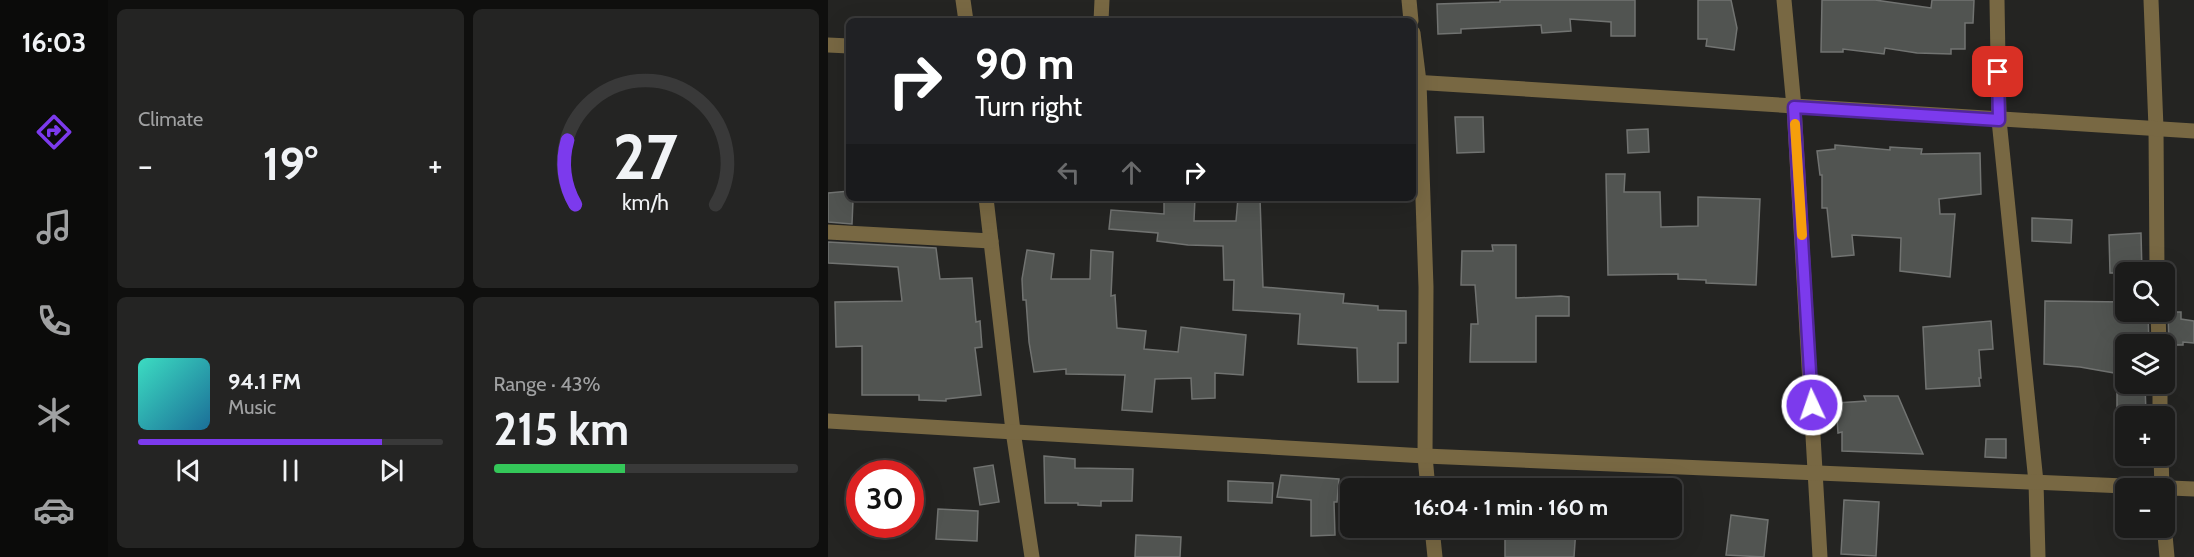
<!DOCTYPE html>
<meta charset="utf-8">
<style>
:root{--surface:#1b1b1a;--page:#242423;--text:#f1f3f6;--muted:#a0a1a2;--line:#393939;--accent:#7c3aed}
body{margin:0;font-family:Cabin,sans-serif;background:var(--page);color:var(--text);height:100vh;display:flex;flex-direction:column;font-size:22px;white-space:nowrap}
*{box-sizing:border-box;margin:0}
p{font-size:20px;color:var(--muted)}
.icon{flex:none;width:33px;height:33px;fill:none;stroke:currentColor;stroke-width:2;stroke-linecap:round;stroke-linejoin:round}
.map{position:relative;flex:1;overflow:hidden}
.drawer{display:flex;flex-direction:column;gap:9px;padding:9px;background:#0f0f0e;width:720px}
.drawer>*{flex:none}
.top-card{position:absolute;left:18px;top:18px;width:570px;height:183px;border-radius:9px;box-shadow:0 6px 24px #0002,0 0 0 2px var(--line);background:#202124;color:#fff;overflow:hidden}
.fabs{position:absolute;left:1287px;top:262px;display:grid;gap:12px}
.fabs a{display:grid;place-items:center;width:60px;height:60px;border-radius:9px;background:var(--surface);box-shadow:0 6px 24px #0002,0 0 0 2px var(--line);font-size:30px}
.speed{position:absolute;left:18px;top:460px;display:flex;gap:12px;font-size:30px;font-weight:700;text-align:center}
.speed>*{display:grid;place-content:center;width:78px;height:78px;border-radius:50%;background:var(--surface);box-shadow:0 6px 24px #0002,0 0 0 2px var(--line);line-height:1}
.speed .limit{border:9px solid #d22;background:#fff;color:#111}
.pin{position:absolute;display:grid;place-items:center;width:51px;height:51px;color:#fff;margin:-26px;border-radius:12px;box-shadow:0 3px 9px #0006}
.me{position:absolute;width:66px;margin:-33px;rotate:357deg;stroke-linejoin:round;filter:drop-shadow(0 0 4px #0008)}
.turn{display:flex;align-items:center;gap:21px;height:126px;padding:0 30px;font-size:27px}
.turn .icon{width:78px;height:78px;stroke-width:2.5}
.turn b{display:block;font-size:42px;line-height:51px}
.lanes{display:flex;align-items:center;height:57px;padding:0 30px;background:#0003;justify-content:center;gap:30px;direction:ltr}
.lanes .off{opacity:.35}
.big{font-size:45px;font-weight:800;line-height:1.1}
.drawer .tile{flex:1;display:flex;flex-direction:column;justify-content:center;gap:9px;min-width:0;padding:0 21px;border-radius:9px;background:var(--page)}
.drawer .dial{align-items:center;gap:0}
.dial svg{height:156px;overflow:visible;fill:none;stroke:var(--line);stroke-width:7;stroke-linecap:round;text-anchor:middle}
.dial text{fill:var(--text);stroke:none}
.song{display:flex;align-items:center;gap:18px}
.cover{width:72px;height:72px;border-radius:9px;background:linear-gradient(135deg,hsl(170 70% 55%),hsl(200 70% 35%))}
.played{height:6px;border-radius:3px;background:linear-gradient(90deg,var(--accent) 80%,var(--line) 80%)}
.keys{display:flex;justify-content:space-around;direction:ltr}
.heat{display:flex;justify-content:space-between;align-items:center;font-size:33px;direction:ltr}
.charge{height:9px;border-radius:4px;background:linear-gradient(90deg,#34c759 43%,var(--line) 0)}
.drawer .tiles{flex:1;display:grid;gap:9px;grid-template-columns:repeat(2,1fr)}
.trip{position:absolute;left:512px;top:478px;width:342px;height:60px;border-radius:9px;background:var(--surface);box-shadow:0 6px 24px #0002,0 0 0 2px var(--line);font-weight:800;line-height:60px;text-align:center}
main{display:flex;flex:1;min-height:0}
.menu{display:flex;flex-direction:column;width:108px;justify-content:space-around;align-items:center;background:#0b0b0a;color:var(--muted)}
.menu .icon{width:42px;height:42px}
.menu .selected{color:var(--accent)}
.menu b{font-size:27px;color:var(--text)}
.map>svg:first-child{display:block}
</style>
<main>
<nav class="menu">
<b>16:03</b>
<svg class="icon selected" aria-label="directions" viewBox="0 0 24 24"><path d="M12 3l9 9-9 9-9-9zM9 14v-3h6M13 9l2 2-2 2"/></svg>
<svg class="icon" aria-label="music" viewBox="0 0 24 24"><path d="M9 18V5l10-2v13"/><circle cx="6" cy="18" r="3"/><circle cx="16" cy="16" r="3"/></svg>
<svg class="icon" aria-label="phone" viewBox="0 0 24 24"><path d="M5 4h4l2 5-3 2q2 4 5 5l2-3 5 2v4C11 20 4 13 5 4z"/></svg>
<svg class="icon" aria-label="climate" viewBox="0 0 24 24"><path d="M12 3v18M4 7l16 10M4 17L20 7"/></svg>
<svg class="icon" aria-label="car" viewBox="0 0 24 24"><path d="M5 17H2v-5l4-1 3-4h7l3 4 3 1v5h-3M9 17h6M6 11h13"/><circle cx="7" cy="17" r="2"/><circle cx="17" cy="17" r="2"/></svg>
</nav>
<section class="drawer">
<div class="tiles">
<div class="tile"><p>Climate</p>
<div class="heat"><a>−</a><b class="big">19°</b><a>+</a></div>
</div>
<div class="tile dial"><svg viewBox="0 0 100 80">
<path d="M14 69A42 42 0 1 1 86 69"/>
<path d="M14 69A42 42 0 0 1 10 36" stroke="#7c3aed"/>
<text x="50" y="56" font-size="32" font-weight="700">27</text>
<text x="50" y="72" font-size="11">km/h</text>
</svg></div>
<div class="tile">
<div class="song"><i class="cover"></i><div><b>94.1 FM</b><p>Music</p></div></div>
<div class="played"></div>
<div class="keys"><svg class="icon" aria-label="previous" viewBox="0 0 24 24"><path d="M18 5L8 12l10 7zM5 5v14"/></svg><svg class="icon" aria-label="pause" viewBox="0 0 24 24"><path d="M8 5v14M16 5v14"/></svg><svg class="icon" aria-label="next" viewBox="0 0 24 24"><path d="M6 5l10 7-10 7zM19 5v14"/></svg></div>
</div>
<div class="tile"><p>Range · 43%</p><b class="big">215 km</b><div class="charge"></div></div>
</div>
</section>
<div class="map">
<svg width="1366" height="557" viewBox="0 0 1366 557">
<rect width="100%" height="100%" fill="#242422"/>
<g fill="#515451" stroke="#717371" stroke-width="1.5">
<path d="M672,0h135v36h-24v-14l-41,-3 1,12 -29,2 -1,-8 -80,4v4l-23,1 -1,-30 63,-2z"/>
<path d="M870,0h33l6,28 -3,22 -28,-4 1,-7h-9z"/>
<path d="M994,0h53l56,8 1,-8h42l-1,23h-8v26h-14v5l-34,-1 -32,-5 -1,6 -41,-5v3h-22z"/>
<path d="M627,117h28l1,35 -27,1z"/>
<path d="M820,129l1,23 -21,1 -1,-23z"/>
<path d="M1007,145l55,5v-3l32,2 -1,5 59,-1 1,41 -42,5 1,15h15l-5,63 -50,-6 1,-33 -49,-3 2,20 -22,2 -5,-49h-5v-33h-2l-3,-24 18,-2z"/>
<path d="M778,174h19l-1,18h36l1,35 37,-1v-29l62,2 -4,86 -50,-2v-3l-28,-1v-5l-70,1z"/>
<path d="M21,191v9h4l-1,24 -24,-2v-29z"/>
<path d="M336,198h31l-1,23h42l2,-23h22l3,89 81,7 -1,9 35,3v4l28,1v32h-8v39h-40l-1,-34 -59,-4 2,-30 -67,-4 1,-30h-10l-1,-34 -35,-1 -31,-4 1,-8 -49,-4 2,-19 53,4z"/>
<path d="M1204,218l40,2 -1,23 -39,-2z"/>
<path d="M1313,233l1,40h-32l-1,-38z"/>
<path d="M0,242l108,6 4,31 32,-1 4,44 4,-1 2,26 -7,1 6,47 -35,4v2l-27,-1v-5h-57v-49l-26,1 -1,-45 67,-1 -4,-34 -70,-4z"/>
<path d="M664,245h24v53l45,-2 8,1v19h-33v46h-66l1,-38h7l-3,-39h-14l1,-34h31z"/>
<path d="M199,250l27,4 -3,25h39l1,-29 22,2 -2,44 4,-1 2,33 29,3 -2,18 34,3 3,-25 65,8 -3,40 -28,-2v25l-23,1 -1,-21 -36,1 -3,33 -30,-2 3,-35 -59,-1v-5l-32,3 -5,-30 -3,-42h-3l-1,-21z"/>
<path d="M1217,301l81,1v10h22l1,33h-23v30l-46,-8 -36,-3z"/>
<path d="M1340,312h13v7l13,2v22l-11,-1v3h-14z"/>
<path d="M1163,321l2,28 -14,1 2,28h-2l1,8 -54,3 -3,-62z"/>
<path d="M1289,384h28l1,30 -29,1z"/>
<path d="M1036,396h34l25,58 -81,-3v-19l-4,1 -2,-30 30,-2z"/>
<path d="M1158,439h20v19l-21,-1z"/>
<path d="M216,456l31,3v9l58,1 -1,32h-31v5l-23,-1v-2h-33z"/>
<path d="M165,465l6,37 -19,3 -6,-37z"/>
<path d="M453,475l58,4 -2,23h-3l1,33 -24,1v-36l-34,-3z"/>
<path d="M400,481l45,2 -1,20 -44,-2z"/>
<path d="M1016,500l35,2 -3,54 -35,-2z"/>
<path d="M110,509l40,2 -1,30 -41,-2z"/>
<path d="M903,515l37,5 -4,37 -38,-2z"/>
<path d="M677,528h71l-2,29h-69z"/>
<path d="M308,535l45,2 -1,20h-45z"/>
</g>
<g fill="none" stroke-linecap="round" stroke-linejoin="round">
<g stroke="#786843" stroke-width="15">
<path d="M135,0l3,21"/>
<path d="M581,0l2,21"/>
<path d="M956,0l10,107 26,450"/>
<path d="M1169,0l2,120 37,362 2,75"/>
<path d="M1323,0l5,128 1,145"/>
<path d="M273,21l1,-21"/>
<path d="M585,33l6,49 7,205 -1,169 3,33"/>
<path d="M0,45l21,1"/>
<path d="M585,82l781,49"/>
<path d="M158,198l27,233 19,126"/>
<path d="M0,232l163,9"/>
<path d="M1330,312l1,33"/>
<path d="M1332,384v33"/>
<path d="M0,421l597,35 769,33"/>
<path d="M1333,456l1,33"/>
<path d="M1336,524l3,33"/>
<path d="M604,528l3,29"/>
</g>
</g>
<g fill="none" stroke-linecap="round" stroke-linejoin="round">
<defs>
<path id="route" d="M984,405l-18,-298 205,13 -1,-48"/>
</defs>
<use href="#route" stroke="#51269a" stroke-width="15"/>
<use href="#route" stroke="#7c3aed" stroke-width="10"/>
<path stroke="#f59e0b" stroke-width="10" d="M967,124l7,111"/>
</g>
</svg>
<div class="fabs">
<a><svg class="icon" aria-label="search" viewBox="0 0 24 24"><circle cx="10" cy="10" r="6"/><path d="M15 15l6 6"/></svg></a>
<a><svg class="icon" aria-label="layers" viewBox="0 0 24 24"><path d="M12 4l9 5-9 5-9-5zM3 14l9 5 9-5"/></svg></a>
<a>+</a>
<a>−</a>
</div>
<div class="speed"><div class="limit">30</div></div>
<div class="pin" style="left:1170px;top:72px;background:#d93025"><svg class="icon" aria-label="arrive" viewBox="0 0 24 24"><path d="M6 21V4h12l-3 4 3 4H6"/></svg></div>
<svg class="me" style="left:984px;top:405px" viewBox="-20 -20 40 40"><circle r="17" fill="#7c3aed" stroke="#fff" stroke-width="3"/><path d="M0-11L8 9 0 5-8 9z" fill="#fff"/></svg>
<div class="trip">16:04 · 1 min · 160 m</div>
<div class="top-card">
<div class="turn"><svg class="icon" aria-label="right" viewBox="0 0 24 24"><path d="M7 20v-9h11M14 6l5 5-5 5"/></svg><div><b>90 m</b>Turn right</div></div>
<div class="lanes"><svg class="icon off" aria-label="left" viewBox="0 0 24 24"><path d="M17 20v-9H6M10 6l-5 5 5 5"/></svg><svg class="icon off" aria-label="ahead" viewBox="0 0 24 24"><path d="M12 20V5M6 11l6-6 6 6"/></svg><svg class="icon" aria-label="right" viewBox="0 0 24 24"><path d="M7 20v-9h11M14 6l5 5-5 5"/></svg></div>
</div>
</div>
</main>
